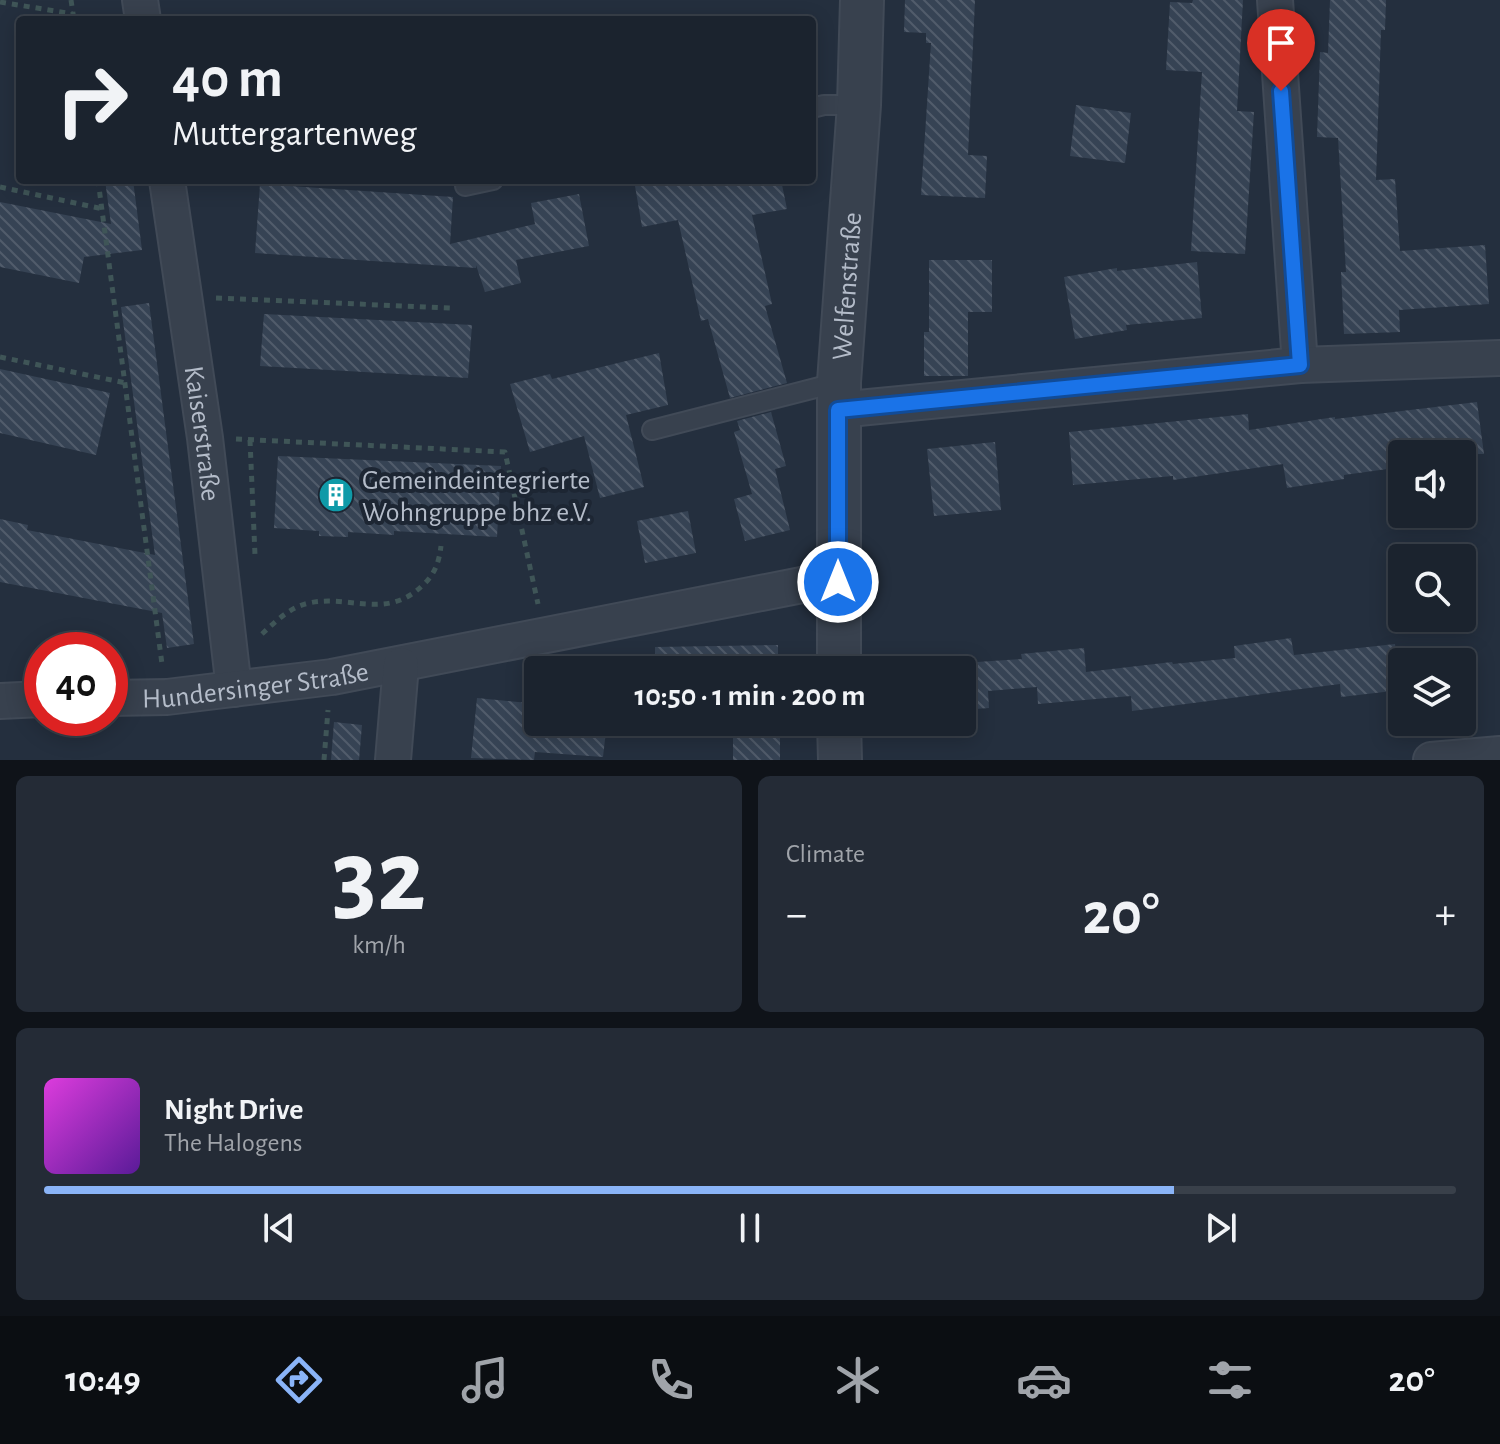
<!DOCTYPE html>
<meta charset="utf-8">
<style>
:root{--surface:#1b232e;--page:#242b36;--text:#f1f3f6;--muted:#a0a4aa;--line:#39404a;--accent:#8ab4f8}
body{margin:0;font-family:"Alegreya Sans",sans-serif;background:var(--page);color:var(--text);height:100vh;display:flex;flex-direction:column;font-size:30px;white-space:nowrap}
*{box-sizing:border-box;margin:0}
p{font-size:26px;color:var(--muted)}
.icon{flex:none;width:44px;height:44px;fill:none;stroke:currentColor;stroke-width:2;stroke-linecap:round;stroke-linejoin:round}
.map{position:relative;height:760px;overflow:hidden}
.details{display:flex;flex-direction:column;gap:16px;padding:16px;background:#0f1319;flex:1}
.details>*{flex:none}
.top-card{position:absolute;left:16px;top:16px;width:800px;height:168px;border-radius:8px;box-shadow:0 4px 20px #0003,0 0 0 2px var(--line);background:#1b232e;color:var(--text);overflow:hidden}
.tools{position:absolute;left:1388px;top:440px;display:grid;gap:16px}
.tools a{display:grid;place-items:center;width:88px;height:88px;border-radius:8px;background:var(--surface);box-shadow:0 4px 20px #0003,0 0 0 2px var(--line);font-size:40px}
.speed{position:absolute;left:24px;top:632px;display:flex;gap:16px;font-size:40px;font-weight:700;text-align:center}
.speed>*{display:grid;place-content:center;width:104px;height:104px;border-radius:50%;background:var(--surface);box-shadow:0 4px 20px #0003,0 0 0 2px var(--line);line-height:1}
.speed .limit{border:12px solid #d22;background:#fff;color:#111}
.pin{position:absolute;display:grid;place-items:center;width:68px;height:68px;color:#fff;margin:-82px -34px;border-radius:50% 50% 50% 0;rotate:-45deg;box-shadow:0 0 8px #0007}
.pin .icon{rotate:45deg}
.me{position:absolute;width:88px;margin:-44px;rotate:0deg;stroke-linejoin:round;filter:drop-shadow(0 0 6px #0008)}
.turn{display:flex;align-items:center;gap:28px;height:168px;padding:0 24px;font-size:36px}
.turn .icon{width:104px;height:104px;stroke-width:2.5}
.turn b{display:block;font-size:56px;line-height:68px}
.big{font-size:60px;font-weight:700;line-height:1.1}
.details .card{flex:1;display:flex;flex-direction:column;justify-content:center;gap:12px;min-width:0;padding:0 28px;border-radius:12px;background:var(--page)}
.details .dial{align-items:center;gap:0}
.dial b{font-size:104px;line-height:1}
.song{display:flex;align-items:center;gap:24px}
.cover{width:96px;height:96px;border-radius:12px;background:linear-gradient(135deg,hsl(300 70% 55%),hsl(270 70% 35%))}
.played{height:8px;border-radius:4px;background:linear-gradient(90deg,var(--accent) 80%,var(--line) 80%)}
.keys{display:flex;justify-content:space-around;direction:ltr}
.heat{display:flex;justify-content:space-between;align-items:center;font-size:44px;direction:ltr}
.details .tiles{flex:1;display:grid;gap:16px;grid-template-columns:1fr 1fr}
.card:last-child{grid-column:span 2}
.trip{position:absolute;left:524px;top:656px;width:452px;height:80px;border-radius:8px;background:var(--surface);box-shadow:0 4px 20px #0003,0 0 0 2px var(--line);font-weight:700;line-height:80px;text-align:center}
.tab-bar{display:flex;height:128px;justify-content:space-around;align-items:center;background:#0b0e12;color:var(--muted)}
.tab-bar .icon{width:56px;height:56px}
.tab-bar .selected{color:var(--accent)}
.tab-bar b{font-size:36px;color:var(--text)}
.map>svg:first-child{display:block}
</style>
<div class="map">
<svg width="1500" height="760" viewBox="0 0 1500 760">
<defs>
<pattern id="building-back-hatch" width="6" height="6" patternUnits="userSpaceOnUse" patternTransform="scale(2)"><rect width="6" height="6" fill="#364354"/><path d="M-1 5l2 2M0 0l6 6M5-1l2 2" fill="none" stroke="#515c6b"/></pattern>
</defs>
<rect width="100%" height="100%" fill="#242f3e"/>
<g fill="url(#building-back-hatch)">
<path d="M905,0h70l-7,155 19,1 -2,42 -64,-3 10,-152h-5v-10l-22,-1z"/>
<path d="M1193,0h50l-6,111 17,1 -9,142 -54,-3 11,-179 -36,-2 4,-68 22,1z"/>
<path d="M1330,0h56l-1,30h-4l-5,150 19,-1 5,72 85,-6 4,59 -90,6 1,22 -56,2 -3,-62h5l-8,-134 -21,-1 3,-85 8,1z"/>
<path d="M1076,105l55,8 -6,50 -55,-7z"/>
<path d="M105,180h28l9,70 -58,7 -5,26 -79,-16v-65l111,22z"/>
<path d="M634,180h147l6,29 -35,6 20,89 -7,2 22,77 -57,15 -22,-79 -7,2 -23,-101 -36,7z"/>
<path d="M260,184l193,13 -3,47 85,-20 -4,-21 48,-9 10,52 -73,14 5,23 -36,9 -9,-27v3l-221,-15z"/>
<path d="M929,260h63v52h-24v64h-44v-44h5z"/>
<path d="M1197,262l5,56 -76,7 1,5 -52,9 -11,-62 53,-9v3z"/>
<path d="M149,303l45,341 -27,4 -5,-35 -162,-31v-63l28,6 -1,5 128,25 -34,-248z"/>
<path d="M264,314l208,11 -4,53 -208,-12z"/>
<path d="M659,353l9,52 -42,10 18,72 -44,11 -16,-62 -54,16 -20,-68 40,-10 2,5z"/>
<path d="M0,369l110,24 -14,62 -96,-22z"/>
<path d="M1477,402l7,52h-82v13l-58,8v4l-57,9 -4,-24 -110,16v-4l-100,9 -4,-53 179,-18 1,16 86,-13v2z"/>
<path d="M771,412l15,54 -11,3 15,61 -45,11 -11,-42 18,-5 -18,-62 6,-2 -3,-9z"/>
<path d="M995,442l6,68 -67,6 -7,-67z"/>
<path d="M278,456l223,10 -4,71 -103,-6v4l-46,-3v5l-29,-1v-5l-45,-3z"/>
<path d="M688,511l8,42 -51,10 -8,-42z"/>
<path d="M1291,638l3,17 101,-11 6,46 -60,7 -1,-13 -208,27 -1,-15 -93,8 -1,-17 -49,4 1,17 -27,2v-47l60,-4 -1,-5 63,-6 2,24 86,-10 1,2 62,-6 -1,-12z"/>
<path d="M778,645v25h-123v-23z"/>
<path d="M477,698l61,6v18h69l-4,35 -68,-5 -1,8 -63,-2z"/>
<path d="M334,722l28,3 -3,35h-28z"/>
<path d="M733,722l30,1v5h17v32h-47z"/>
</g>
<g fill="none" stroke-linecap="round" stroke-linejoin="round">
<defs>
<g id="service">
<path d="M812,108l12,-3h35"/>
<path d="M465,186l28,-6"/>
<path d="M652,430l187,-48"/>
</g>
<g id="minor">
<path d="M140,0l3,20"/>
<path d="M1275,0l25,365"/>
<path id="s1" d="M167,180l38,258 29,251"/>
<path d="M838,410l462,-45 200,-7"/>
<path id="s2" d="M110,698l57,-1 165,-20 475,-93 31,-2"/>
<path d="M0,701l42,-2"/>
<path d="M393,760l8,-95"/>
<path d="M1431,760l69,-6"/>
</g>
<g id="tertiary">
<path id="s3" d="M839,670v-288l20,-277 3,-105"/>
<path d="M839,722l1,38"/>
</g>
</defs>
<use href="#service" stroke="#414a57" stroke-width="22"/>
<use href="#minor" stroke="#414a57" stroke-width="38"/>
<use href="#tertiary" stroke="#414a57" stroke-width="46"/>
<g stroke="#3f5557" stroke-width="5" stroke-dasharray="6 6" stroke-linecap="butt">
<path d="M71,0l3,20"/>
<path d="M0,2l73,12"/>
<path d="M98,180l64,484"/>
<path d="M0,187l103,22"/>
<path d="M216,298l235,10"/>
<path d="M0,357l126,26"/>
<path d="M236,439l269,13 33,152"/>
<path d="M250,440l5,115"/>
<path d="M262,634c14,-13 28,-27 47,-31 41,-9 77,18 114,-18 12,-11 16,-23 18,-39"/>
<path d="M324,760l4,-50"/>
</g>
<use href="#service" stroke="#38414e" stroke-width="18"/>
<use href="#minor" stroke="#38414e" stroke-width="34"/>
<use href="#tertiary" stroke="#38414e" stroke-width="42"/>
</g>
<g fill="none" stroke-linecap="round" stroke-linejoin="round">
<defs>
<path id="route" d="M838,582v-172l462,-45 -19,-274"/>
</defs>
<use href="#route" stroke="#114b97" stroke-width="20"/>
<use href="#route" stroke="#1a73e8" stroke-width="14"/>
</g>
<defs>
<symbol id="building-disc" viewBox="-11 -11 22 22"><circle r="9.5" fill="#0f9aa8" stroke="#1d2633"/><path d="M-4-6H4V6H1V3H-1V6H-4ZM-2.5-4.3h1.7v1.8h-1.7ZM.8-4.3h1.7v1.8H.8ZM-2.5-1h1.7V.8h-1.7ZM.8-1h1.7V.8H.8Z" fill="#fff"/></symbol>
</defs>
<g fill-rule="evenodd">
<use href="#building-disc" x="316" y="475" width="40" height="40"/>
</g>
<g text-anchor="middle" stroke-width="8" stroke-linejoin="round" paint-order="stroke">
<g font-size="28" fill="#b4bcc9" stroke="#1d2633">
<text dy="10" stroke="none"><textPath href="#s3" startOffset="384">Welfenstraße</textPath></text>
<text dy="10" stroke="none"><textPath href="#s1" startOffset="256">Kaiserstraße</textPath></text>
<text dy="10" stroke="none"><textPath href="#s2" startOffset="146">Hundersinger Straße</textPath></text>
</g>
<g font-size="28" fill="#b4bcc9" stroke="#1d2633" text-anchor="start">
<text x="362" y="489">Gemeindeintegrierte<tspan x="362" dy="32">Wohngruppe bhz e.V.</tspan></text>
</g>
</g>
</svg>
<div class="tools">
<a><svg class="icon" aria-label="sound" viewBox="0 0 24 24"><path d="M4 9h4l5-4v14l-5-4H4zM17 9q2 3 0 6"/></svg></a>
<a><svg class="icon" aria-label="search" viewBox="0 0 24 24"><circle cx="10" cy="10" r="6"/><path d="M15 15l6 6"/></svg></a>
<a><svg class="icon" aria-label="layers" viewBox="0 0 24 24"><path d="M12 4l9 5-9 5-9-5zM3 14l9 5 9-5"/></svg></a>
</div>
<div class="speed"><div class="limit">40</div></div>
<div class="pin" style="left:1281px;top:91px;background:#d93025"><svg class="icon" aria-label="arrive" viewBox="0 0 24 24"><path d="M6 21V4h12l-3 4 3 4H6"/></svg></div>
<svg class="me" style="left:838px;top:582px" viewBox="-20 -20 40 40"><circle r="17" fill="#1a73e8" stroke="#fff" stroke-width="3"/><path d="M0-11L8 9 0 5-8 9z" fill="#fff"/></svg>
<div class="trip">10:50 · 1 min · 200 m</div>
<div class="top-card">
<div class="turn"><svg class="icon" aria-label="right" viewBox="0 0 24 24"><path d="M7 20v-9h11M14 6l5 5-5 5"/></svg><div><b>40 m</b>Muttergartenweg</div></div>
</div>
</div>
<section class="details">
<div class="tiles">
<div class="card dial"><b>32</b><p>km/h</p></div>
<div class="card"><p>Climate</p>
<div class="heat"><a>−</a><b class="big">20°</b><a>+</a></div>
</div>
<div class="card">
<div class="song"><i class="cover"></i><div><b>Night Drive</b><p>The Halogens</p></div></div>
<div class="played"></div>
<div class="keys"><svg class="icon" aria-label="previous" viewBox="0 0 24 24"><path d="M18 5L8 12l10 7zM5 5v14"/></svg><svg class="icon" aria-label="pause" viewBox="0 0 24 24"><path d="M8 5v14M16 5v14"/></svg><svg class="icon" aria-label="next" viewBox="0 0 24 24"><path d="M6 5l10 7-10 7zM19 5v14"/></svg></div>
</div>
</div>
</section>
<nav class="tab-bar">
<b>10:49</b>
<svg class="icon selected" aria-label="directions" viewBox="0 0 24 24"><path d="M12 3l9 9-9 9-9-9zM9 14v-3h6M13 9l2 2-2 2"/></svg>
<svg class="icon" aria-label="music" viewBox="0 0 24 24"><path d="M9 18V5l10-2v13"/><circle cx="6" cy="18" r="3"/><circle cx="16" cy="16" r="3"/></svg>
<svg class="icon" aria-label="phone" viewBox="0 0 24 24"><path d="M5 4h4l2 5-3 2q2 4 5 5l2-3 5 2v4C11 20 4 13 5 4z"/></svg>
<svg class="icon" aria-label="climate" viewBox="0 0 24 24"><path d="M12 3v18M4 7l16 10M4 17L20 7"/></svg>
<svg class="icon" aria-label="car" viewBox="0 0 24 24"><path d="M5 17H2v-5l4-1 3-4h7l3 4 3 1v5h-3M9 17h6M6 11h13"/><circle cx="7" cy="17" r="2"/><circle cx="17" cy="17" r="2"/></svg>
<svg class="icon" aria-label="filters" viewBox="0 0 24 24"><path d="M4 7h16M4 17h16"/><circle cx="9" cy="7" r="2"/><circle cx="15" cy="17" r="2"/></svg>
<b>20°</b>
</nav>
